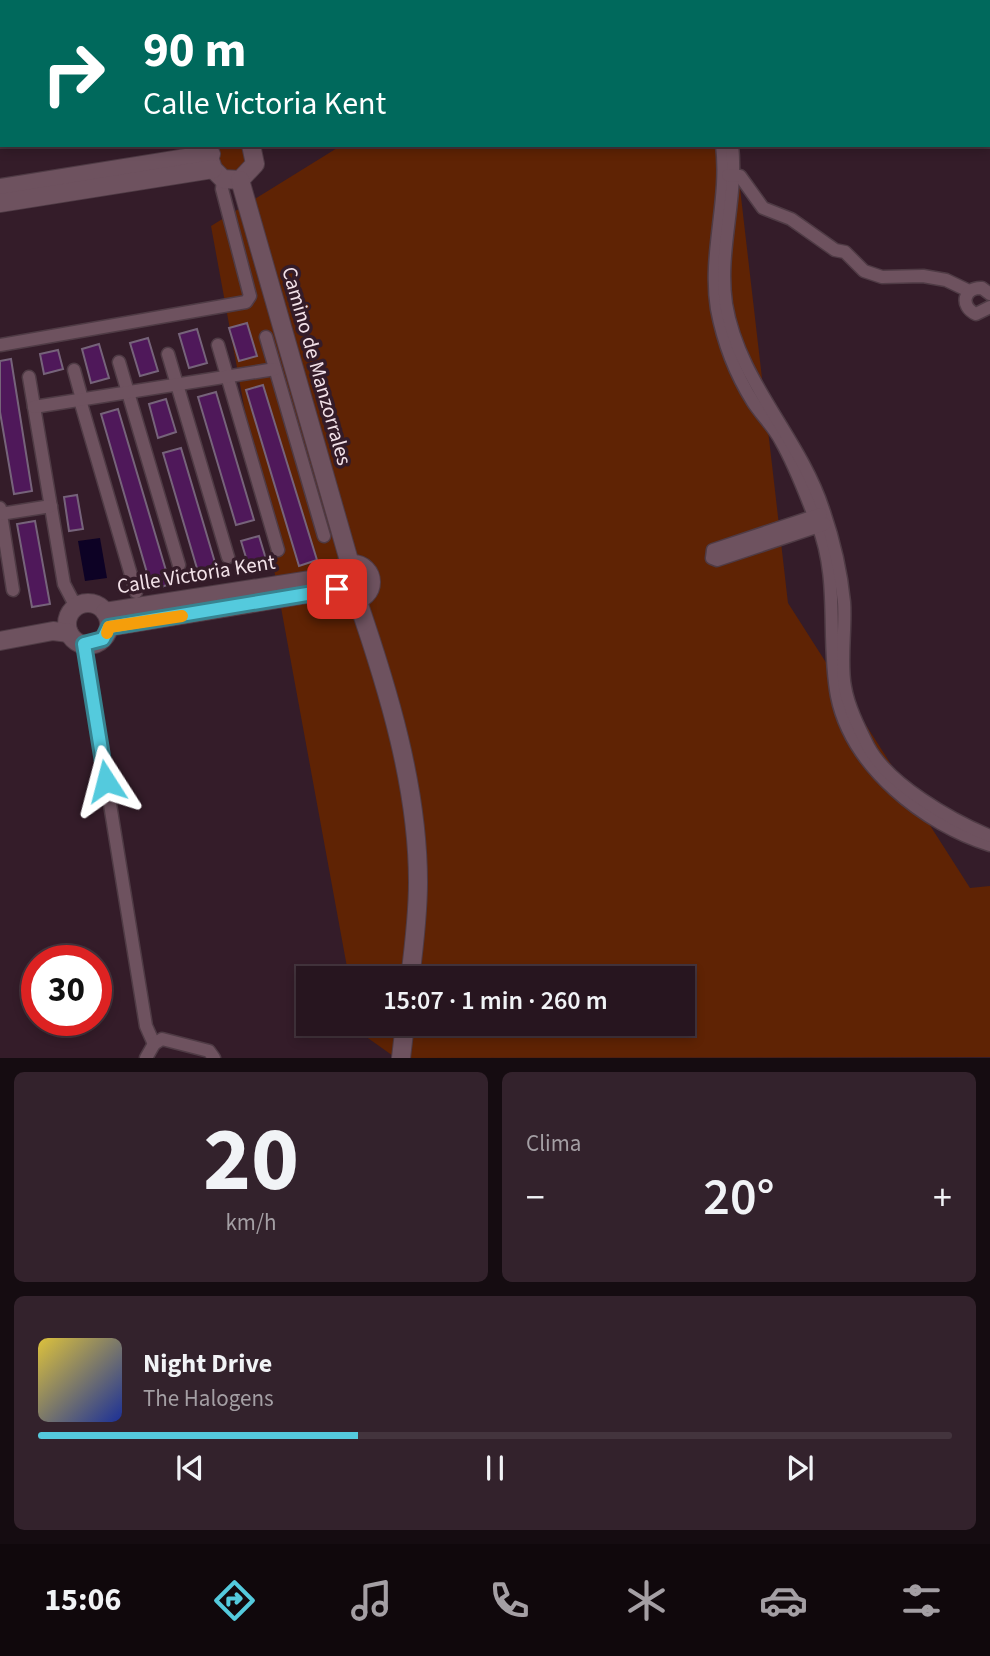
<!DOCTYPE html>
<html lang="es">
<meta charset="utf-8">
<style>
:root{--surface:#27151f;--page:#33222c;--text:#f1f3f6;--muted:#a49fa4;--line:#43343d;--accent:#54cadd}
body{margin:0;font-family:"Source Sans 3",sans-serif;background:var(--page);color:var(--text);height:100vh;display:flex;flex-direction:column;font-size:26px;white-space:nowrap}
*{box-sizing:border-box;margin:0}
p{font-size:23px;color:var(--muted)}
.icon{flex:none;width:38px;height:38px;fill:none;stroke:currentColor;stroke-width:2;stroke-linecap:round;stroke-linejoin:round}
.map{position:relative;height:1058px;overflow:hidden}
.panel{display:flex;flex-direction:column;gap:14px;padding:14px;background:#150c11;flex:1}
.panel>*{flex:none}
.top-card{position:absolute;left:0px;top:0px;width:990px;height:147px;box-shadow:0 4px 10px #0003,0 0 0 2px var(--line);background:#00695c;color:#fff;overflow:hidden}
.speed{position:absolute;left:21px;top:945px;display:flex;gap:14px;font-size:35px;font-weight:700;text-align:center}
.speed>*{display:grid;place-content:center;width:91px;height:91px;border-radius:50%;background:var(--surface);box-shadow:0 4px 10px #0003,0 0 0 2px var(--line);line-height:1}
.speed .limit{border:10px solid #d22;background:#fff;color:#111}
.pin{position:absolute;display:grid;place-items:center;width:60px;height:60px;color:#fff;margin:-30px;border-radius:14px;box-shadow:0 4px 10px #0006}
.me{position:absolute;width:77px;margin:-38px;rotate:351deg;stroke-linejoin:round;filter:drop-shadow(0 0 5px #0008)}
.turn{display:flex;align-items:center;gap:24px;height:147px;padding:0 28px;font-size:32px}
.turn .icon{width:91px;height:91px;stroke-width:2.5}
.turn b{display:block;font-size:49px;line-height:60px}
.big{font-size:52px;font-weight:600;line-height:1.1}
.panel .tile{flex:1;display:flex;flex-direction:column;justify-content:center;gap:10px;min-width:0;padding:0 24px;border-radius:10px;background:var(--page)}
.panel .dial{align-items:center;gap:0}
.dial b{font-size:91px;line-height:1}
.song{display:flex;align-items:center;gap:21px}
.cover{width:84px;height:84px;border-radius:10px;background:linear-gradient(135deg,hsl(50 70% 55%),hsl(230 70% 35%))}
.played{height:7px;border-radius:4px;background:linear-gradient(90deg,var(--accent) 35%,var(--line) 35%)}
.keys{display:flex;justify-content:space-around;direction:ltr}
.heat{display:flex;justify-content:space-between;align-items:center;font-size:38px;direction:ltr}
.panel .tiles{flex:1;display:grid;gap:14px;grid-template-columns:1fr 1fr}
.tile:last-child{grid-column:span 2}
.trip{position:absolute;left:296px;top:966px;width:399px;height:70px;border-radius:0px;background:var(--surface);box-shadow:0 4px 10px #0003,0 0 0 2px var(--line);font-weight:600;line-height:70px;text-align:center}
.tabs{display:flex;height:112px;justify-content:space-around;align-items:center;background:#10080c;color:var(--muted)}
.tabs .icon{width:49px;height:49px}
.tabs .on{color:var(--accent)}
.tabs b{font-size:32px;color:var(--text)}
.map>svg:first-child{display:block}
</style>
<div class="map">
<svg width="990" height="1058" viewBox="0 0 990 1058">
<rect width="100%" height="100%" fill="#341c29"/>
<g fill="#5f2304">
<path d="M223,145h20l5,6 -4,21h-21l-6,-19z"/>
<path d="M342,145h393l53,458 182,285 20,-2v171l-594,1 -38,-27 -1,-7h325v-46h-333l-138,-752z"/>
</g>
<path fill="#0d0225" d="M100,538l7,40 -22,3 -7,-40z"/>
<g fill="#4f185a" stroke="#76637a" stroke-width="2">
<path d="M247,323l10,33 -18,5 -10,-33z"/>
<path d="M197,329l10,34 -18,5 -10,-34z"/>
<path d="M148,338l10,33 -18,5 -10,-33z"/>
<path d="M99,344l10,34 -18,5 -9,-34z"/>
<path d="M58,350l5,19 -19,5 -4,-20z"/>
<path d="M11,359l21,132 -18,3 -14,-82v-51z"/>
<path d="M263,385l54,175 -18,6 -53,-176z"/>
<path d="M216,392l38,128 -18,5 -38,-128z"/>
<path d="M166,399l10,33 -18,6 -9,-34z"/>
<path d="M118,409l52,175 -18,6 -51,-176z"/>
<path d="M181,448l38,128 -18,6 -38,-129z"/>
<path d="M77,495l6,34 -14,2 -5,-34z"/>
<path d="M35,521l15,83 -18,3 -15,-83z"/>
<path d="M259,536l10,33 -18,5 -10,-33z"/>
</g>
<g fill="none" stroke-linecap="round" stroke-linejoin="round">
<defs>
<g id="street">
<path d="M752,0v2"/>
<path d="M87,2l3,-2"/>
<path d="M263,2v-2"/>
<path d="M742,2v-2"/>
<path d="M0,7l2,1"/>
<path d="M722,145c7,55 -14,109 -5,164 6,32 19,66 36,93 9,14 21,25 28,39 15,26 25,55 36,82 23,57 9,115 20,173 14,71 88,129 153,149"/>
<path d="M732,145c6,53 -14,106 -6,159 13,78 73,132 97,205 10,29 18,62 21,93 2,25 -4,61 1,85 3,19 14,41 23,59 20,38 83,74 122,90"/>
<path d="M728,175l12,1 23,32 28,11 44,31 10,2 19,19 18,6 41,-1 23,4 23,11"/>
<path d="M990,294l-8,-6c-18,-1 -23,18 -6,26l14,-7"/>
<path d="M266,337l58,199"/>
<path d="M0,345l246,-43 4,-6 -28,-107 1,-10"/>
<path d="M218,345l60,205"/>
<path d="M168,354l60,203"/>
<path d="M119,362l60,203"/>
<path d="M74,370l8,29"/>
<path d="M29,377l35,207 12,23"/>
<path d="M80,400l56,192"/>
<path d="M34,407l241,-38"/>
<path d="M0,508l13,82"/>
<path d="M0,514l51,-8"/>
<path d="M821,514l-108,36 -1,8 5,2 108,-36"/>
<path d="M84,644l62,382 8,18"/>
<path d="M146,1058l8,-14 8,-5 47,12 5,7"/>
</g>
<g id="secondary">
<path d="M166,0l1,2"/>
<path d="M210,160l3,9 10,10 17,1 15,-16 -4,-19"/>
<path d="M240,180l110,384"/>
<path d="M0,188l211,-34"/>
<path d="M0,203l213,-34"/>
<circle cx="353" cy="582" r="18"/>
<path d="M357,599c31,90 61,188 61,283 0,32 -4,65 -8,96"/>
<circle cx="88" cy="624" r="21"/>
<path d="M105,612l231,-36"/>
<path d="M109,627l228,-38"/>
<path d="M0,641l53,-10 16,2"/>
<path d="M401,1058l4,-34"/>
</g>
</defs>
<use href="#street" stroke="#4f3b45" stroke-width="15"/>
<use href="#secondary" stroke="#4f3b45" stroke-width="20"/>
<use href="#street" stroke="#6e525f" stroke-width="12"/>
<use href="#secondary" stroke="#6e525f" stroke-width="18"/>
</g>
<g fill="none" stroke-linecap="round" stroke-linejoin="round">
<defs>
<path id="route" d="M106,781l-22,-137 19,-5 6,-12 228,-38"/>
</defs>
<use href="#route" stroke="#378390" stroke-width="18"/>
<use href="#route" stroke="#54cadd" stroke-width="12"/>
<path stroke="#f59e0b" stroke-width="12" d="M107,633l2,-6 73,-11"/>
</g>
<g text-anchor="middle" stroke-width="7" stroke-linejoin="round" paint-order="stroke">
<g font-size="21" fill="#f2e1e8" stroke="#341c29">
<text transform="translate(317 366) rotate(74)" y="7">Camino de Manzorrales</text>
<text transform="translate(196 574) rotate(-9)" y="7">Calle Victoria Kent</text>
</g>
</g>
</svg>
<div class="speed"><div class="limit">30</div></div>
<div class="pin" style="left:337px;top:589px;background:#d93025"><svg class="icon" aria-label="arrive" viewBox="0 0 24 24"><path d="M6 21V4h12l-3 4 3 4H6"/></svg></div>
<svg class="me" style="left:106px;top:781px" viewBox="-20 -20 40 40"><path d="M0-17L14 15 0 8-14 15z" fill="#54cadd" stroke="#fff" stroke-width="4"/></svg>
<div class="trip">15:07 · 1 min · 260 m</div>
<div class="top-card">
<div class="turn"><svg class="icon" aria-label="right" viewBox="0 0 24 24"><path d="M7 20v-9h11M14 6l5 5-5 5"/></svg><div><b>90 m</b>Calle Victoria Kent</div></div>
</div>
</div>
<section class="panel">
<div class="tiles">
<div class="tile dial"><b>20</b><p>km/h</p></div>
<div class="tile"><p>Clima</p>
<div class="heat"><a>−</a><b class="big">20°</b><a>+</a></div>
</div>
<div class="tile">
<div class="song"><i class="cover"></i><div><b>Night Drive</b><p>The Halogens</p></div></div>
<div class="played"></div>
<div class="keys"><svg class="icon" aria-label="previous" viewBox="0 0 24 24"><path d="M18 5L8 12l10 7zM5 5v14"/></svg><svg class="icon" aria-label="pause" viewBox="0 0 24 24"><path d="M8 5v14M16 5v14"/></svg><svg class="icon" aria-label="next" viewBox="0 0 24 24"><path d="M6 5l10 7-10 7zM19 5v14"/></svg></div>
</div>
</div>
</section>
<nav class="tabs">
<b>15:06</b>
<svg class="icon on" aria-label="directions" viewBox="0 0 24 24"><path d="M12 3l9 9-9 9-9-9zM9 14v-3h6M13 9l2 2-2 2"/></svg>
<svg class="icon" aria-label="music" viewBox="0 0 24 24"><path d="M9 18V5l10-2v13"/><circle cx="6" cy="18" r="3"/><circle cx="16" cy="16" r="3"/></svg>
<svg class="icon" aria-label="phone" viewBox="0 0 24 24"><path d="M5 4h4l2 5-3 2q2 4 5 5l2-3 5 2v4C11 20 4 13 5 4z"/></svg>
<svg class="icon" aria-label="climate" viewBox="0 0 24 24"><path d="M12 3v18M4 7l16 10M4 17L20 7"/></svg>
<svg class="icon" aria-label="car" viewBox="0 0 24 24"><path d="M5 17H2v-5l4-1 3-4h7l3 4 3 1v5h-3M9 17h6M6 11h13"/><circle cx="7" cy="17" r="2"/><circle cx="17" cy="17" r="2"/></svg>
<svg class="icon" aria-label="filters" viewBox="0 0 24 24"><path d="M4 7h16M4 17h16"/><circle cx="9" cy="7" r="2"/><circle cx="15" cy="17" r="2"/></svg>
</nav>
